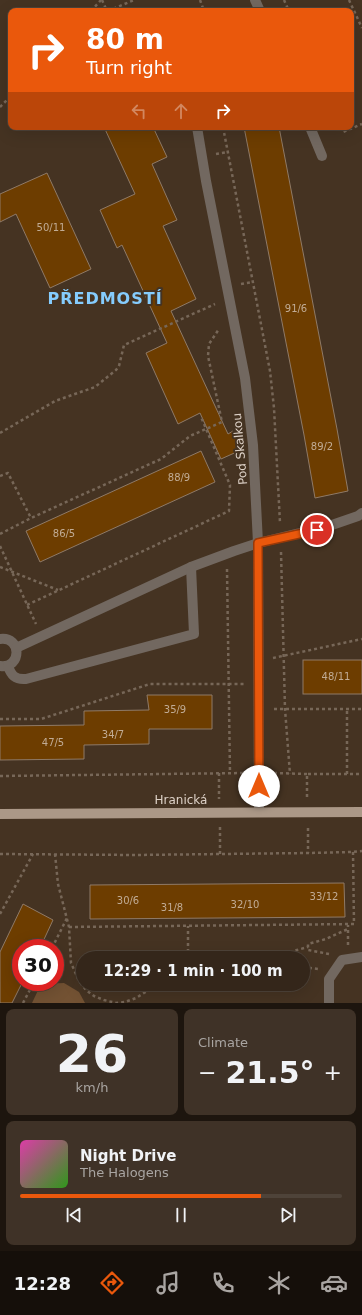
<!DOCTYPE html>
<meta charset="utf-8">
<style>
:root{--surface:#34261a;--page:#3f3227;--text:#f1f3f6;--muted:#a9a5a2;--line:#4e4339;--accent:#ea580c}
body{margin:0;font-family:"DejaVu Sans",sans-serif;background:var(--page);color:var(--text);height:100vh;display:flex;flex-direction:column;font-size:15px;white-space:nowrap}
*{box-sizing:border-box;margin:0}
p{font-size:13px;color:var(--muted)}
.icon{flex:none;width:22px;height:22px;fill:none;stroke:currentColor;stroke-width:2;stroke-linecap:round;stroke-linejoin:round}
.map{position:relative;height:1003px;overflow:hidden}
.sheet{display:flex;flex-direction:column;gap:6px;padding:6px;background:#1d150e;flex:1}
.sheet>*{flex:none}
.guide{position:absolute;left:8px;top:8px;width:346px;height:122px;border-radius:8px;box-shadow:0 4px 16px #0002,0 0 0 1px var(--line);background:#ea580c;color:#fff;overflow:hidden}
.speed{position:absolute;left:12px;top:939px;display:flex;gap:8px;font-size:20px;font-weight:700;text-align:center}
.speed>*{display:grid;place-content:center;width:52px;height:52px;border-radius:50%;background:var(--surface);box-shadow:0 4px 16px #0002,0 0 0 1px var(--line);line-height:1}
.speed .limit{border:6px solid #d22;background:#fff;color:#111}
.pin{position:absolute;display:grid;place-items:center;width:34px;height:34px;color:#fff;margin:-17px;border:2px solid #fff;border-radius:50%;box-shadow:0 1px 4px #0007}
.me{position:absolute;width:44px;margin:-22px;rotate:0deg;stroke-linejoin:round;filter:drop-shadow(0 0 3px #0008)}
.turn{display:flex;align-items:center;gap:14px;height:84px;padding:0 12px;font-size:18px}
.turn .icon{width:52px;height:52px;stroke-width:2.5}
.turn b{display:block;font-size:28px;line-height:34px}
.lanes{display:flex;align-items:center;height:38px;padding:0 12px;background:#0003;justify-content:center;gap:20px;direction:ltr}
.lanes .off{opacity:.35}
.big{font-size:30px;font-weight:800;line-height:1.1}
.sheet .card{flex:1;display:flex;flex-direction:column;justify-content:center;gap:6px;min-width:0;padding:0 14px;border-radius:8px;background:var(--page)}
.sheet .dial{align-items:center;gap:0}
.dial b{font-size:52px;line-height:1}
.song{display:flex;align-items:center;gap:12px}
.cover{width:48px;height:48px;border-radius:6px;background:linear-gradient(135deg,hsl(320 70% 55%),hsl(110 70% 35%))}
.played{height:4px;border-radius:2px;background:linear-gradient(90deg,var(--accent) 75%,var(--line) 75%)}
.keys{display:flex;justify-content:space-around;direction:ltr}
.heat{display:flex;justify-content:space-between;align-items:center;font-size:22px;direction:ltr}
.sheet .tiles{flex:1;display:grid;gap:6px;grid-template-columns:1fr 1fr}
.card:last-child{grid-column:span 2}
.trip{position:absolute;left:76px;top:951px;width:234px;height:40px;border-radius:20px;background:var(--surface);box-shadow:0 4px 16px #0002,0 0 0 1px var(--line);font-weight:800;line-height:40px;text-align:center}
.tab-bar{display:flex;height:64px;justify-content:space-around;align-items:center;background:#150f0a;color:var(--muted)}
.tab-bar .icon{width:28px;height:28px}
.tab-bar .selected{color:var(--accent)}
.tab-bar b{font-size:18px;color:var(--text)}
.map>svg:first-child{display:block}
</style>
<div class="map">
<svg width="362" height="1003" viewBox="0 0 362 1003">
<rect width="100%" height="100%" fill="#453322"/>
<path fill="#735233" d="M64,983l15,9 6,11h-53l9,-19z"/>
<g fill="#6d3d00" stroke="#8f7a67">
<path d="M104,127h49l14,30 -15,7 25,56 -14,6 33,73 -25,12 57,123 5,-3 8,19 -20,9 -21,-46 -22,11 -32,-71 21,-10 -45,-98 -5,3 -17,-38 35,-16z"/>
<path d="M244,127h35l58,302 11,62 -33,7 -11,-63z"/>
<path d="M47,173l44,96 -41,19 -34,-74 -16,8v-28z"/>
<path d="M201,451l14,31 -175,80 -14,-31z"/>
<rect x="303" y="660" width="59" height="34"/>
<path d="M147,695h65v34h-63v15l-65,1v14l-84,1v-34l84,-1v-14l65,-1z"/>
<path d="M344,883l1,34 -255,2v-34z"/>
<path d="M23,904l30,16 -13,28h-19v37l-9,18h-12v-51z"/>
</g>
<g fill="none" stroke-linecap="round" stroke-linejoin="round">
<g stroke="#776758" stroke-width="2.5" stroke-dasharray="3 3" stroke-linecap="butt">
<path d="M102,0l5,11"/>
<path d="M200,0l4,11"/>
<path d="M284,0l5,11"/>
<path d="M349,0l13,28"/>
<path d="M91,11l10,-11"/>
<path d="M108,11l26,-11"/>
<path d="M0,107l11,-11"/>
<path d="M223,127l47,244 4,37 6,115"/>
<path d="M341,127l2,5 19,-8"/>
<path d="M216,154l12,-2"/>
<path d="M241,284l12,-2"/>
<path d="M0,433l55,-32 40,-14 21,-17 3,-4 5,-21 91,-41"/>
<path d="M0,476l8,-3 23,45"/>
<path d="M0,534l31,-16 130,-59 29,-23 32,-14 -14,-66 1,-12 10,-15"/>
<path d="M0,546l36,78"/>
<path d="M281,552l4,157 5,65"/>
<path d="M0,567l58,23"/>
<path d="M227,569l3,204"/>
<path d="M27,605l202,-94 1,-26 -29,-68"/>
<path d="M273,658l89,-19"/>
<path d="M274,709h88"/>
<path d="M0,719h41l109,-35h94"/>
<path d="M219,773v26"/>
<path d="M274,773l33,1"/>
<path d="M347,774v-65"/>
<path d="M0,776l245,-3"/>
<path d="M307,797v-23h55"/>
<path d="M220,827v27"/>
<path d="M308,828v25"/>
<path d="M0,854l135,1 173,-2 43,-1 11,-1"/>
<path d="M55,854l3,30 11,43 2,36 8,18 7,9 8,6 10,4 12,3 9,-1 11,-4 22,-14"/>
<path d="M0,914l33,-60"/>
<path d="M69,927l285,-3 -1,-72"/>
<path d="M348,945v-20"/>
<path d="M52,948l15,-30"/>
<path d="M329,954l-21,-4v-6l18,-5 22,-10"/>
<path d="M188,958v-32"/>
<path d="M279,958l18,-8 11,-3"/>
<path d="M303,967l15,2"/>
<path d="M23,1003l11,-21"/>
</g>
<g stroke="#726860" stroke-width="10">
<path d="M255,0l5,11"/>
<path d="M197,127l9,54 39,197 8,67 5,98 1,269"/>
<path d="M310,127l12,29"/>
<path d="M0,639c22,-3 22,30 0,27"/>
<path d="M16,648l175,-81 43,-16 24,-8 71,-17 29,-10 4,-3"/>
<path d="M8,666c3,9 7,14 18,13l168,-45 -3,-67"/>
<path d="M329,1003v-24l13,-19 20,-3"/>
</g>
<path stroke="#ab9887" stroke-width="10" d="M0,814l362,-2"/>
</g>
<g fill="none" stroke-linecap="round" stroke-linejoin="round">
<defs>
<path id="route" d="M259,786l-1,-243 59,-13"/>
</defs>
<use href="#route" stroke="#983908" stroke-width="10"/>
<use href="#route" stroke="#ea580c" stroke-width="7"/>
</g>
<g text-anchor="middle" stroke-width="4" stroke-linejoin="round" paint-order="stroke">
<g font-size="10" fill="#c1ac95">
<text x="51" y="231">50/11</text>
<text x="296" y="312">91/6</text>
<text x="322" y="450">89/2</text>
<text x="179" y="481">88/9</text>
<text x="64" y="537">86/5</text>
<text x="336" y="680">48/11</text>
<text x="175" y="713">35/9</text>
<text x="113" y="738">34/7</text>
<text x="53" y="746">47/5</text>
<text x="324" y="900">33/12</text>
<text x="128" y="904">30/6</text>
<text x="245" y="908">32/10</text>
<text x="172" y="911">31/8</text>
</g>
<g font-size="12" fill="#ddd1c7" stroke="#453322">
<text transform="translate(240 449) rotate(-95)" y="4">Pod Skalkou</text>
<text x="181" y="804">Hranická</text>
</g>
<g font-size="16" font-weight="bold" letter-spacing="1" fill="#85ccfd" stroke="#453322">
<text x="105" y="304">PŘEDMOSTÍ</text>
</g>
</g>
</svg>
<div class="speed"><div class="limit">30</div></div>
<div class="pin" style="left:317px;top:530px;background:#d93025"><svg class="icon" aria-label="arrive" viewBox="0 0 24 24"><path d="M6 21V4h12l-3 4 3 4H6"/></svg></div>
<svg class="me" style="left:259px;top:786px" viewBox="-20 -20 40 40"><circle r="19" fill="#fff"/><path d="M0-13L10 11 0 6-10 11z" fill="#ea580c"/></svg>
<div class="trip">12:29 · 1 min · 100 m</div>
<div class="guide">
<div class="turn"><svg class="icon" aria-label="right" viewBox="0 0 24 24"><path d="M7 20v-9h11M14 6l5 5-5 5"/></svg><div><b>80 m</b>Turn right</div></div>
<div class="lanes"><svg class="icon off" aria-label="left" viewBox="0 0 24 24"><path d="M17 20v-9H6M10 6l-5 5 5 5"/></svg><svg class="icon off" aria-label="ahead" viewBox="0 0 24 24"><path d="M12 20V5M6 11l6-6 6 6"/></svg><svg class="icon" aria-label="right" viewBox="0 0 24 24"><path d="M7 20v-9h11M14 6l5 5-5 5"/></svg></div>
</div>
</div>
<section class="sheet">
<div class="tiles">
<div class="card dial"><b>26</b><p>km/h</p></div>
<div class="card"><p>Climate</p>
<div class="heat"><a>−</a><b class="big">21.5°</b><a>+</a></div>
</div>
<div class="card">
<div class="song"><i class="cover"></i><div><b>Night Drive</b><p>The Halogens</p></div></div>
<div class="played"></div>
<div class="keys"><svg class="icon" aria-label="previous" viewBox="0 0 24 24"><path d="M18 5L8 12l10 7zM5 5v14"/></svg><svg class="icon" aria-label="pause" viewBox="0 0 24 24"><path d="M8 5v14M16 5v14"/></svg><svg class="icon" aria-label="next" viewBox="0 0 24 24"><path d="M6 5l10 7-10 7zM19 5v14"/></svg></div>
</div>
</div>
</section>
<nav class="tab-bar">
<b>12:28</b>
<svg class="icon selected" aria-label="directions" viewBox="0 0 24 24"><path d="M12 3l9 9-9 9-9-9zM9 14v-3h6M13 9l2 2-2 2"/></svg>
<svg class="icon" aria-label="music" viewBox="0 0 24 24"><path d="M9 18V5l10-2v13"/><circle cx="6" cy="18" r="3"/><circle cx="16" cy="16" r="3"/></svg>
<svg class="icon" aria-label="phone" viewBox="0 0 24 24"><path d="M5 4h4l2 5-3 2q2 4 5 5l2-3 5 2v4C11 20 4 13 5 4z"/></svg>
<svg class="icon" aria-label="climate" viewBox="0 0 24 24"><path d="M12 3v18M4 7l16 10M4 17L20 7"/></svg>
<svg class="icon" aria-label="car" viewBox="0 0 24 24"><path d="M5 17H2v-5l4-1 3-4h7l3 4 3 1v5h-3M9 17h6M6 11h13"/><circle cx="7" cy="17" r="2"/><circle cx="17" cy="17" r="2"/></svg>
</nav>
